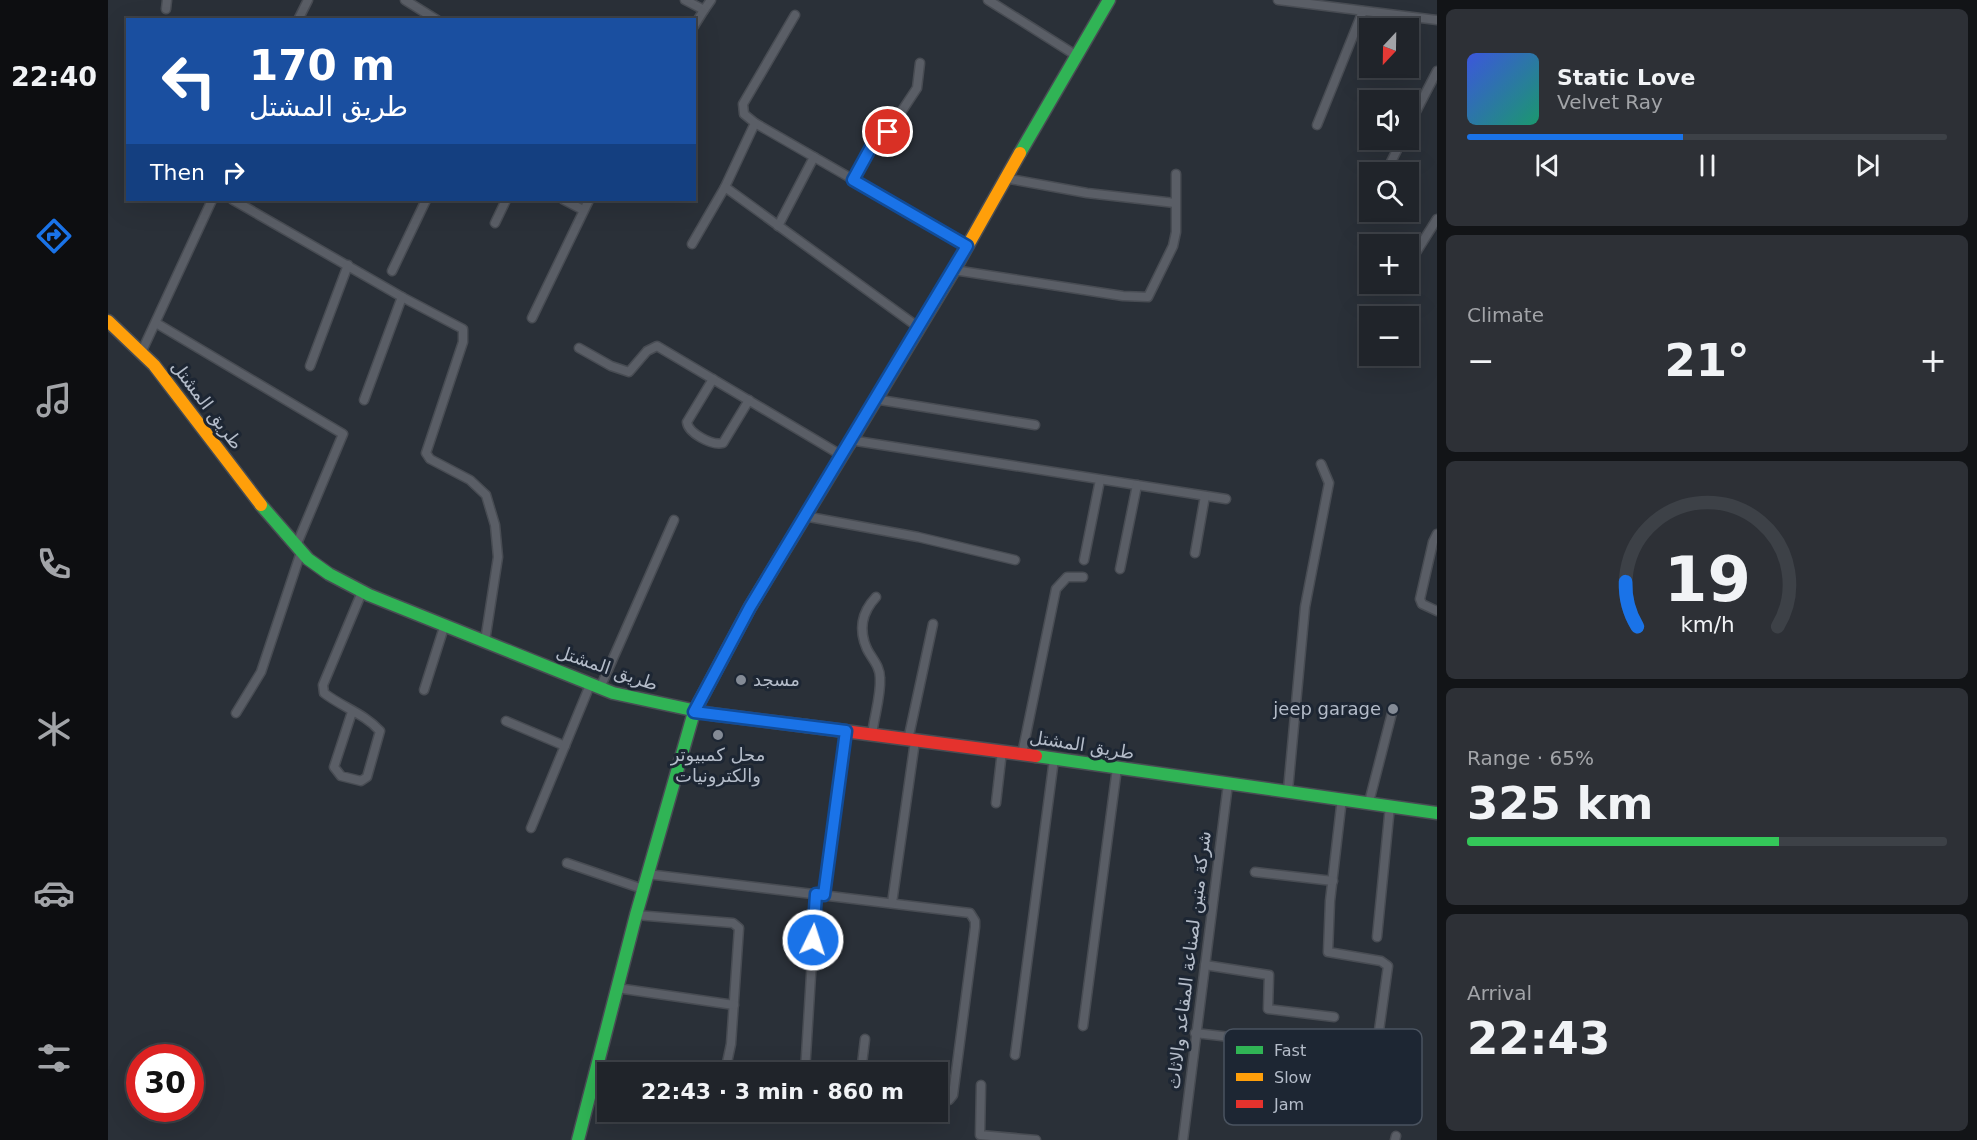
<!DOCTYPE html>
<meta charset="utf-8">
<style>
:root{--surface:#20242a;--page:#2d3036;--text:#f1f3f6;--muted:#a2a4a8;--line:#3d4147;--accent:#1a73e8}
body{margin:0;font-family:"DejaVu Sans",Vazirmatn,sans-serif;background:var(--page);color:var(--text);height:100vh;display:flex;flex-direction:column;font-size:22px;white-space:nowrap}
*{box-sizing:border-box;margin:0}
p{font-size:20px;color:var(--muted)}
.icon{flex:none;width:33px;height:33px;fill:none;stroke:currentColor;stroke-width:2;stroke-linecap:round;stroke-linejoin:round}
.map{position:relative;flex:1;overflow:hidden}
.drawer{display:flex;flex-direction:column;gap:9px;padding:9px;background:#121417;width:540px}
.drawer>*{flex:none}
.guide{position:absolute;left:18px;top:18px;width:570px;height:183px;border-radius:0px;box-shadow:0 6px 24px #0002,0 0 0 2px var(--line);background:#1a4fa0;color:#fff;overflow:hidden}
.needle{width:39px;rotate:202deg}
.buttons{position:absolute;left:1251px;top:18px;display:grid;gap:12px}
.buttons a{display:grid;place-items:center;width:60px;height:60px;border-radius:0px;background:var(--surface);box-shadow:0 6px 24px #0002,0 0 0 2px var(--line);font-size:30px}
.speed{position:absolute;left:18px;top:1044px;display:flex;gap:12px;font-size:30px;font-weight:700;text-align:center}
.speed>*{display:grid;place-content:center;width:78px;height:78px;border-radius:50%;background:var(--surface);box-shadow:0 6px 24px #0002,0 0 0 2px var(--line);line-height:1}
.speed .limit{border:9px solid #d22;background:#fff;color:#111}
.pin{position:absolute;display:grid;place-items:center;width:51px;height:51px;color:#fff;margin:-26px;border:3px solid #fff;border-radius:50%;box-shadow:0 2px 6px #0007}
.me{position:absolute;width:66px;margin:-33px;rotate:4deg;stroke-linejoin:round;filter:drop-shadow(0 0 4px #0008)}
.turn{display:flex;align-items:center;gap:21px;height:126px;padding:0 24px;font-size:27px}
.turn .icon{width:78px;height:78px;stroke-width:2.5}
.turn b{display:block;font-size:42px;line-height:51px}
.then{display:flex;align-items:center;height:57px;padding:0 24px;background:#0003;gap:12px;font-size:22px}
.big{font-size:45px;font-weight:700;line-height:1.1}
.drawer .card{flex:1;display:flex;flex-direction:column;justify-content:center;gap:9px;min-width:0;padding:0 21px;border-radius:9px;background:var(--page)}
.drawer .dial{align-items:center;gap:0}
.dial svg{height:156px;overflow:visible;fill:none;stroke:var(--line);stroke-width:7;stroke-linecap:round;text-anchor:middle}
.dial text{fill:var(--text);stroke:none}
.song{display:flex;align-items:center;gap:18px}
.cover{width:72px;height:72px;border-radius:9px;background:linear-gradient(135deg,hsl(230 70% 55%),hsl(160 70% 35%))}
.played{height:6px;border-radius:3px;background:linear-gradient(90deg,var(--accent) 45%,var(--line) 45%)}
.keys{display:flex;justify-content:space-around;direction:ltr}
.heat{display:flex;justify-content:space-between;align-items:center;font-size:33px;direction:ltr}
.charge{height:9px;border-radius:4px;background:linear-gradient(90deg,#34c759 65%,var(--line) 0)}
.trip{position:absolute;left:489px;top:1062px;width:351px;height:60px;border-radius:0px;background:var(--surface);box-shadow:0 6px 24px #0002,0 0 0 2px var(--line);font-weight:700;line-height:60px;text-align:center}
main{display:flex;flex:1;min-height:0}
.dock{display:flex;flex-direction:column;width:108px;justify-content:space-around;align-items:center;background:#0d0e11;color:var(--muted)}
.dock .icon{width:42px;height:42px}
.dock .active{color:var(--accent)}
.dock b{font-size:27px;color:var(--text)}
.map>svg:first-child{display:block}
</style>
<main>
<nav class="dock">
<b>22:40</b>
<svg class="icon active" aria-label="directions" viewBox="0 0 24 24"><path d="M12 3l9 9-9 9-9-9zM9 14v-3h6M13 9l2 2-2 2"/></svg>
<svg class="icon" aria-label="music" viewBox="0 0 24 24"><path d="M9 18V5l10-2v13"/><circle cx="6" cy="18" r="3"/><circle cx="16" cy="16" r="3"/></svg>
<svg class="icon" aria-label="phone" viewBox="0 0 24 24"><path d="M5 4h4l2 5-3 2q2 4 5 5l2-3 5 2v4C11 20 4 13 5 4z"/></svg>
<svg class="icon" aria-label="climate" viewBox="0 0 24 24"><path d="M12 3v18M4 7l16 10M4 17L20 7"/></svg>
<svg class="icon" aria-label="car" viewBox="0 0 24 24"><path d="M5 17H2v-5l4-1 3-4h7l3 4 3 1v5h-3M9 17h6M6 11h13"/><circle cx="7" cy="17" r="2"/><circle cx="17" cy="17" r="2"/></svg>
<svg class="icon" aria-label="filters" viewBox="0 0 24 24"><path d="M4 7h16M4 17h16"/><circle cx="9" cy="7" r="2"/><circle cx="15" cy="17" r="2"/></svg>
</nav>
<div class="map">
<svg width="1329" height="1140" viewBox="0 0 1329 1140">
<rect width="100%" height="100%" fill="#2a3038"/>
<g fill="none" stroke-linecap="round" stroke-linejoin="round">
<defs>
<g id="street">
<path d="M297,0l32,20"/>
<path d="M577,0l19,10 7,-10"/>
<path d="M880,0l89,56"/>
<path d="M1170,0l159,20"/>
<path d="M58,9l1,-9"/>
<path d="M190,20l10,-20"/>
<path d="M586,26l10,-16"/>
<path d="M647,123l212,122"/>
<path d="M1209,125l46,-114"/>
<path d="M1300,127l29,-56"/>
<path d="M1278,172l16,-32"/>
<path d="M896,178l83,15 88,10"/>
<path d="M745,180l23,-42 12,-6 29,-44 3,-25"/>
<path d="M617,187l30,-64 -11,-9 -1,-10 52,-89"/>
<path d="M125,200l169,97 61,32v13l-37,111 4,6 40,21 16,15 9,30 3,32 -13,84"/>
<path d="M456,200l19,10"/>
<path d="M387,223l11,-23"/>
<path d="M670,226l36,-69"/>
<path d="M584,244l33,-57 193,140"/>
<path d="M1302,262l27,-43"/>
<path d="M846,270l169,26 25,1 25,-51 3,-14v-58"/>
<path d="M284,271l34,-71"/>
<path d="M424,318l57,-118"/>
<path d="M48,323l187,111 -47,112"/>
<path d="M471,348l32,18 18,6 18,-21 10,-5 184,109"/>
<path d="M34,351l70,-151"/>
<path d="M202,366l38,-101"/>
<path d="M605,379l-26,43c1,11 25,24 36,21l26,-43"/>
<path d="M766,399l161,26"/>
<path d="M256,400l38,-103"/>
<path d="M742,440l376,59"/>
<path d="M696,516l114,21 97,23"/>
<path d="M1329,534l-4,8 -13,57 2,5 15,7"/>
<path d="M1087,553l10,-57"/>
<path d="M976,560l16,-80"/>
<path d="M1012,569l17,-84"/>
<path d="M492,688l74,-168"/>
<path d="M316,690l21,-66"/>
<path d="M244,712l-18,55 7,9 20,5 6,-4 13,-46c-15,-17 -38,-24 -56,-38l-1,-8 39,-93"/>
<path d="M128,713l25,-41 40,-120"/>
<path d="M398,721l59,25"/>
<path d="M764,735c2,-19 9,-38 8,-57 0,-12 -8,-19 -13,-29 -9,-20 -5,-37 9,-52"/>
<path d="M800,740l25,-116"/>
<path d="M914,754l34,-165 11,-12h16"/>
<path d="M1180,790l17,-183 24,-124 -8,-19"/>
<path d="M1234,798l-12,103 -2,51 53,9 7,5 -17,122"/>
<path d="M1261,802l24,-93"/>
<path d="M888,803l6,-52"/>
<path d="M423,828l59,-143"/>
<path d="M459,863l76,26"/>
<path d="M1147,872l78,9"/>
<path d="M539,874l323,39 5,8v6l-22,168 -4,5h-11"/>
<path d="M716,895l22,-164"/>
<path d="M784,903l23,-162"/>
<path d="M528,915l97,8 6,5 -8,116 -6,28"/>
<path d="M1269,937l13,-131"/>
<path d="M1097,965l64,10 -1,34 66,8"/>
<path d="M509,988l117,17"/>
<path d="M975,1026l34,-258"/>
<path d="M1087,1033l44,5 38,9"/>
<path d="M907,1055l39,-296"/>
<path d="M697,1072l11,-178"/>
<path d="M753,1072l4,-33"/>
<path d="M873,1085l-1,50 56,5"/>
<path d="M1075,1140l45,-356"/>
<path d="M1287,1140l1,-4"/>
</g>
<g id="fast">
<path d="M912,153l89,-153"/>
<path d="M153,505l47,54 21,15 40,21 244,98 98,21 95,12"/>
<path d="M928,756l401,57"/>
<path d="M470,1140l58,-225 58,-203 56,-105 99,-163"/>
</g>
<g id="slow">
<path d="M0,321l46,44 107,140"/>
<path d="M741,444l105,-174 66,-117"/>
</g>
<path id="jam" d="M698,726l230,30"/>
</defs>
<use href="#street" stroke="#484c53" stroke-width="11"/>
<use href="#fast" stroke="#484c53" stroke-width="15"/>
<use href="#slow" stroke="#484c53" stroke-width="15"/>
<use href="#jam" stroke="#484c53" stroke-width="15"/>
<use href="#street" stroke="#5a5e66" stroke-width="8"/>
<use href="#fast" stroke="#30b455" stroke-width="12"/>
<use href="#slow" stroke="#ff9f0a" stroke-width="12"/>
<use href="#jam" stroke="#e5322d" stroke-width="12"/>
</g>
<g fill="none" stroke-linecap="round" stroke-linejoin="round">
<defs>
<path id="route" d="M705,940l3,-46 8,1 22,-164 -152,-19 56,-105 217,-361 -114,-66 23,-42 12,-6"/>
</defs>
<use href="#route" stroke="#114b97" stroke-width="15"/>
<use href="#route" stroke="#1a73e8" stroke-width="10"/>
</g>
<g fill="#848b96" stroke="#1d2633" stroke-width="2">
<circle cx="633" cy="680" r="6"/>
<circle cx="1285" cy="709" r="6"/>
<circle cx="610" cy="735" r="6"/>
</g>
<g text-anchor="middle" stroke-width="6" stroke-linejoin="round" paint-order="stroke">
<g font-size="18" fill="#b4bcc9" stroke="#1d2633">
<text transform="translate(99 405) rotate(53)" y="6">طريق المشتل</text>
<text transform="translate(499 668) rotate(19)" y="6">طريق المشتل</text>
<text transform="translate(974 745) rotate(9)" y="6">طريق المشتل</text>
<text transform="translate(1081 960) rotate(-83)" y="6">شركة متين لصناعة المقاعد والاثاث</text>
</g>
<g font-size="18" fill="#b4bcc9" stroke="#1d2633" text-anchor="start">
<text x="645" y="686">مسجد</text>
<text x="1273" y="715" text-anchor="end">jeep garage</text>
<text x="610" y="761" text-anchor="middle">محل كمبيوتر<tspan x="610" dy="21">والكترونيات</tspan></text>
</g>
</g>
<rect x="1116" y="1029" width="198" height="96" rx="9" fill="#1d2633" stroke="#4a5360" stroke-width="1.5"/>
<rect x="1128" y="1046" width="27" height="8" fill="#30b455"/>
<rect x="1128" y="1073" width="27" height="8" fill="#ff9f0a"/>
<rect x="1128" y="1100" width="27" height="8" fill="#e5322d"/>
<g font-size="16" fill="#b4bcc9">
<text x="1166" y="1056">Fast</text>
<text x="1166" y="1083">Slow</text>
<text x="1166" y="1110">Jam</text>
</g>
</svg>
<div class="buttons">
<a><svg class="needle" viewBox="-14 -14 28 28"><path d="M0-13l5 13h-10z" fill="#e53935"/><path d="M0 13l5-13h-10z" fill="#a2a4a8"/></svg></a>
<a><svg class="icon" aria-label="sound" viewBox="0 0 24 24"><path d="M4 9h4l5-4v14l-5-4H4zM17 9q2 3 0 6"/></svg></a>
<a><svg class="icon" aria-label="search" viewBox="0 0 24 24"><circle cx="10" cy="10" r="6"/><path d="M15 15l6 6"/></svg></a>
<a>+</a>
<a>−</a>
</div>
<div class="speed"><div class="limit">30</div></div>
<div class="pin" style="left:780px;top:132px;background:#d93025"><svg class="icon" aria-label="arrive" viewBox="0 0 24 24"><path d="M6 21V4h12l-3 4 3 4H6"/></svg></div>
<svg class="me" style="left:705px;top:940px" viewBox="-20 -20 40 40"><circle r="17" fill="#1a73e8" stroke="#fff" stroke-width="3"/><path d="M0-11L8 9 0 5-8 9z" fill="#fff"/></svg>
<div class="trip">22:43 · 3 min · 860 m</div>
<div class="guide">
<div class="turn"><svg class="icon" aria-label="left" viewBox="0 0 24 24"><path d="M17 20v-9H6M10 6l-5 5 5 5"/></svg><div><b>170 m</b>طريق المشتل</div></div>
<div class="then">Then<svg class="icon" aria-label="right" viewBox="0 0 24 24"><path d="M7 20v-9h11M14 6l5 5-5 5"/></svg></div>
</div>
</div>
<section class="drawer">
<div class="card">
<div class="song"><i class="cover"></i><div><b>Static Love</b><p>Velvet Ray</p></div></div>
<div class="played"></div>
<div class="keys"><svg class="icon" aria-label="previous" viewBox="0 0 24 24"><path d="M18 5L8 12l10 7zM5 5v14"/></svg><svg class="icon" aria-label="pause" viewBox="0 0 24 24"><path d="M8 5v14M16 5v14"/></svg><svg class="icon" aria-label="next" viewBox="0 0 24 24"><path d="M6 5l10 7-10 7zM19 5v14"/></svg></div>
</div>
<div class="card"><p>Climate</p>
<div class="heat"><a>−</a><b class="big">21°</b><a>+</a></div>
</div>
<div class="card dial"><svg viewBox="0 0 100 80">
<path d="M14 69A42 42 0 1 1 86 69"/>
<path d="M14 69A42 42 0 0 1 8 46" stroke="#1a73e8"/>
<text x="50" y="56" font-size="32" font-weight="700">19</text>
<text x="50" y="72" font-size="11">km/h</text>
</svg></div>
<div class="card"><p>Range · 65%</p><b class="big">325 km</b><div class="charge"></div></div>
<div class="card"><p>Arrival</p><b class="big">22:43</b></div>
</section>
</main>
